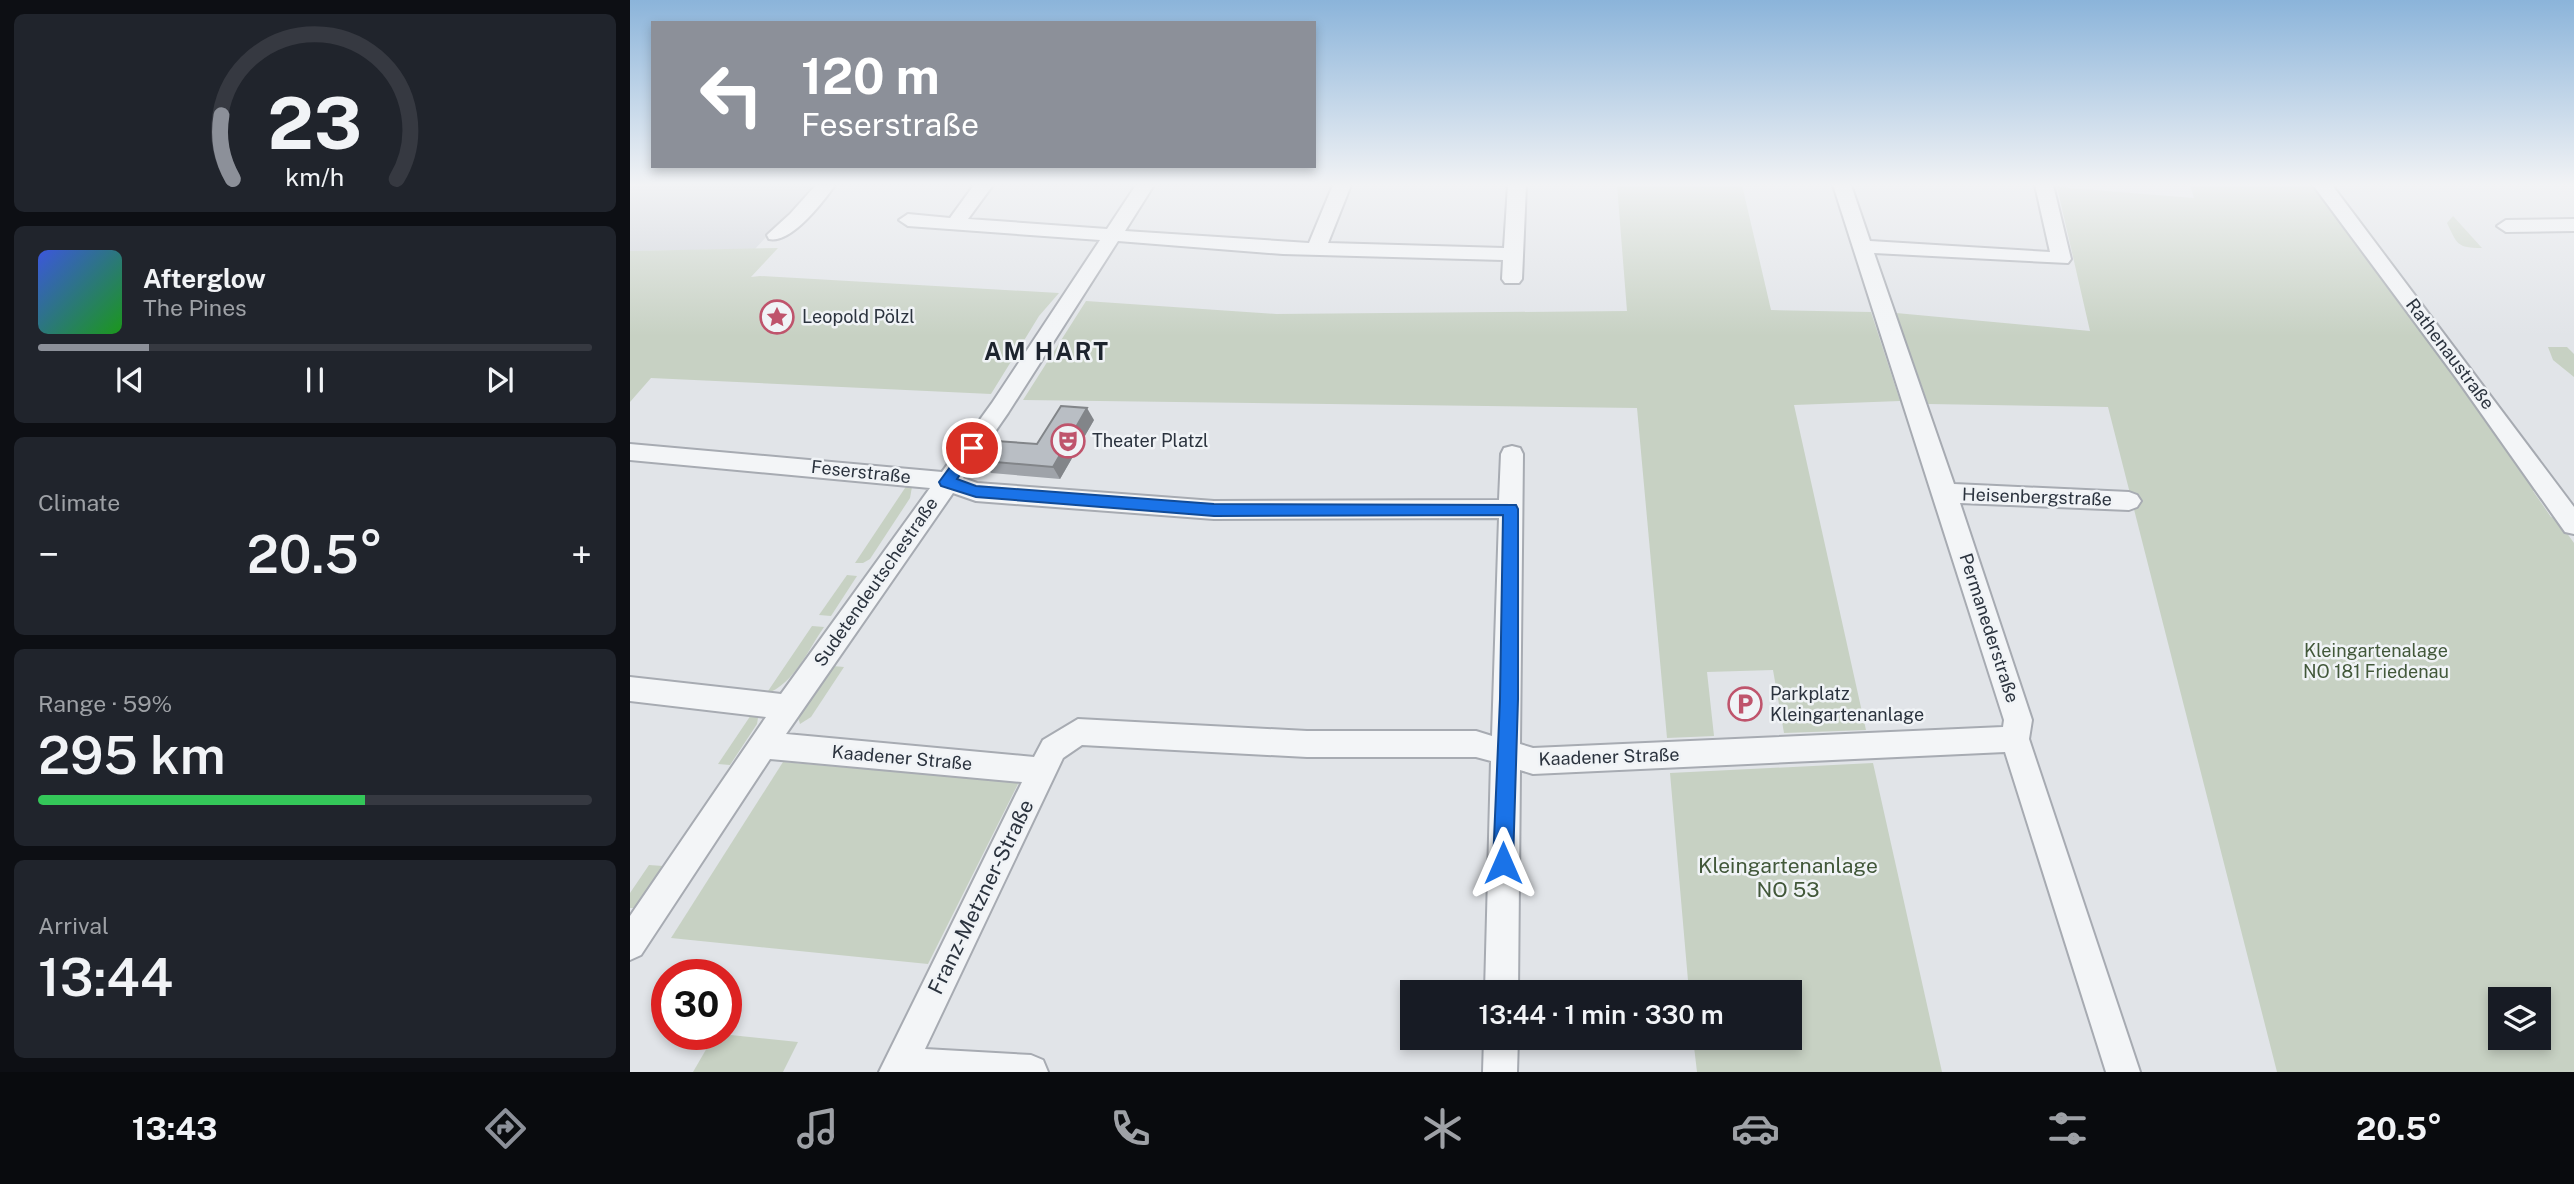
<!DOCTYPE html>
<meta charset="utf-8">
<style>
:root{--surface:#171b24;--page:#20242c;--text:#f1f3f6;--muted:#9ea1a6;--line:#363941;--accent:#8c9099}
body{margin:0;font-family:"Public Sans",sans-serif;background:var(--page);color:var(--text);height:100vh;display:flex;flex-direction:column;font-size:26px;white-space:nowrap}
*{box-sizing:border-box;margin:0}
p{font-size:23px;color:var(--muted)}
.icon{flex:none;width:38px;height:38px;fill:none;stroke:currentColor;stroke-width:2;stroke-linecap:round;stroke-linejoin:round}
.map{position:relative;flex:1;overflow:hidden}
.details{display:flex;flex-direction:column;gap:14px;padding:14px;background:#0d0f14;width:630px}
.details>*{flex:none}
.guide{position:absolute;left:21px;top:21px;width:665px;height:147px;border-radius:0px;box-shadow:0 4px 10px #0003;background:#8c9099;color:#fff;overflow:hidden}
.tools{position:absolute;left:1858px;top:987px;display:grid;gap:14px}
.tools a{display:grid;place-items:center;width:63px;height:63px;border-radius:0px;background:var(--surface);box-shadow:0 4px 10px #0003;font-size:35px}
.speed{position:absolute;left:21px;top:959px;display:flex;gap:14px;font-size:35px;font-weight:700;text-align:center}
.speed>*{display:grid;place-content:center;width:91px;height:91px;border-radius:50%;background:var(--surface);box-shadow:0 4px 10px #0003;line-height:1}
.speed .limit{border:10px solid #d22;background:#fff;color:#111}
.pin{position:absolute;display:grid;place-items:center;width:60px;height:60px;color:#fff;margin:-30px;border:4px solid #fff;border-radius:50%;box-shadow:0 2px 7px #0007}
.me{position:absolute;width:77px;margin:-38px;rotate:0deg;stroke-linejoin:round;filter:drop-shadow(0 0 5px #0008)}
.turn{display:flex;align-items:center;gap:24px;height:147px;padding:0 35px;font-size:32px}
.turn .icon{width:91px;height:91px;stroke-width:2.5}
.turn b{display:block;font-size:49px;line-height:60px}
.big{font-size:52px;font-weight:600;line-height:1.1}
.details .widget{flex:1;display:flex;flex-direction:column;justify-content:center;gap:10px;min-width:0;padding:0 24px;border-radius:10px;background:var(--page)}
.details .dial{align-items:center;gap:0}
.dial svg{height:182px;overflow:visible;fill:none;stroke:var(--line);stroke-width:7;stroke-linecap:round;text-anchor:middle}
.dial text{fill:var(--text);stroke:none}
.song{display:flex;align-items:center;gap:21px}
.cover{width:84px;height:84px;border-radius:10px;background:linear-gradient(135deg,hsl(230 70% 55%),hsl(120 70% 35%))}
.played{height:7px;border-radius:4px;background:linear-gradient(90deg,var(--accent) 20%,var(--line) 20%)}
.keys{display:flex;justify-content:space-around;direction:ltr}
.heat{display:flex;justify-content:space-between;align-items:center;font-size:38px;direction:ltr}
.charge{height:10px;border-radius:5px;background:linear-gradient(90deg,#34c759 59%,var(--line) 0)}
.trip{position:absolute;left:770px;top:980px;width:402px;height:70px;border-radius:0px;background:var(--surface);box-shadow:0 4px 10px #0003;font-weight:600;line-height:70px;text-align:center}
.dock{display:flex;height:112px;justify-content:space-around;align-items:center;background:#090b0e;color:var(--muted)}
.dock .icon{width:49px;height:49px}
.dock .selected{color:var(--accent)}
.dock b{font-size:32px;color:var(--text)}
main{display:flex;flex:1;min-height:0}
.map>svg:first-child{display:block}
</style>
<main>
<section class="details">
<div class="widget dial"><svg viewBox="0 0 100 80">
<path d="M14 69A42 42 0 1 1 86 69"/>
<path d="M14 69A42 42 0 0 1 9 41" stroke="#8c9099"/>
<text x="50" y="56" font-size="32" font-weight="700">23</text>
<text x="50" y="72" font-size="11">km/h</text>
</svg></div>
<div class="widget">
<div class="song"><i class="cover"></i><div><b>Afterglow</b><p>The Pines</p></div></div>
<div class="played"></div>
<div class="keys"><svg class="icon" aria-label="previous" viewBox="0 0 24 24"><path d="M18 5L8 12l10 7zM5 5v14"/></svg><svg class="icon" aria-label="pause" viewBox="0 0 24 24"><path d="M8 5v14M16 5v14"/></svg><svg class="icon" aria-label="next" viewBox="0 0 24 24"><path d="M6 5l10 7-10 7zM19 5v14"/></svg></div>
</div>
<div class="widget"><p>Climate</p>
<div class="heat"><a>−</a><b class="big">20.5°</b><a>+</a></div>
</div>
<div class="widget"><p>Range · 59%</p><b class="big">295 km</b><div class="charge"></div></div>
<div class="widget"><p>Arrival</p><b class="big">13:44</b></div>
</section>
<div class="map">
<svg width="1944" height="1072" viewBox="0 0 1944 1072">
<rect width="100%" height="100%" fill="#e1e4e8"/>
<path fill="#cfd3d9" d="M0,185h184l-59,64 -125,2z"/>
<g fill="#c7d1c3" fill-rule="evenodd">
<path d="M987,185h125l29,125 100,2 29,89 -106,4 72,325 -82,3 -11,-63 -66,2 7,64 -47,2 -30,-330 -614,-8 63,-99 190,13 351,-3z"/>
<path d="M1560,185h126l225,305 -8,1 18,26 5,1 18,25v529h-297l-169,-665 -180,-3 -32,-91 194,18 -33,-144 137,11zM1871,999h38v39h-38z"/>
<path d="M1823,216l29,32c-25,0 -25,-4 -35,-25z"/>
<path d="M148,248l-27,29 9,-1 299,17 -20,23 -48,78 -340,-16 -21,24v-151z"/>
<path d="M1918,347h19l7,7v23l-21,-17z"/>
<path d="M277,485l5,2 -2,11 -40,61 -7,4h-8z"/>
<path d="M217,575l10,1 -26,40 -12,-1z"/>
<path d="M182,626l12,1c-16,23 -30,57 -58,67z"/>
<path d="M203,666l11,1 -33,50 -11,7 -2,-7z"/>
<path d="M123,712l5,6 -1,6 -27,41 -12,-1z"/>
<path d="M153,762l236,20 -91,182 -257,-26z"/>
<path d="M1243,763l69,309h-245l-4,-34h97v-46h-101l-19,-219z"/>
<path d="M19,865l14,1 -28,42h-5v-15z"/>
<path d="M85,1034h6l77,8 -15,30h-90z"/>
</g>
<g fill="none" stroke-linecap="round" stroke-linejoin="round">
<defs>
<g id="minor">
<path d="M186,185h19c-12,17 -44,59 -66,54l-2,-4 23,-21z"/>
<path d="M344,185h19l-25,34 139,10 29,-44h18l-29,46 184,12 24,-58h18l-23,58 176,5 4,-63h18l-4,94 -3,4h-14l-3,-4 1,-19 -220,-6 -165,-13 -110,172 -45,65 14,5 237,18 285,-1 2,-46 3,-6 8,-2 8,2 3,6 -3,290 13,4 470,-21 1,-7 -171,-535h18l19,56 180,11 -15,-67h18l18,74 -3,4 -194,-10 80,231 175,8 8,3 4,6 -4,6 -8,3 -169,-7 72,217 -3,19 111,333h-34l-101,-320 -472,22 -13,-4 -2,222h-33l6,-231 -15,-4h-169l-225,-12 -19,13 -138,291 106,6 12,5 5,12h-169l143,-290 -252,-23 -129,196 -11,5v-44l136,-199 -136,-16v-24l151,17 149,-206 -300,-28v-16l312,28 50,-69 108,-163 -192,-14 -9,-6 9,-6 42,4zM323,493l23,8 238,18 285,-1 -7,218 -16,-5h-169l-229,-12 -35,21 -9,17 -248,-23z"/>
<path d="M1683,185h19l242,322v27l-9,-2 -108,-153z"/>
<path d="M1944,219v12l-68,1 -9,-6 9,-6z"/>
<path d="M854,1038h34l-1,34h-34z"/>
</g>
</defs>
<use href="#minor" stroke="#a7abb2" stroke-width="4"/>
<use href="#minor" fill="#f3f5f7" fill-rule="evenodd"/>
</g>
<path fill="#9fa3a9" d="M464,420l-34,59 -69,-6 -8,-12 54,-17z"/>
<path fill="#828589" d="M457,408l7,12 -34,59 -7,-12z"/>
<path fill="#b9bec4" stroke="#828589" stroke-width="2" d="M431,406l26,2 -34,59 -70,-6 13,-20 41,3z"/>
<linearGradient id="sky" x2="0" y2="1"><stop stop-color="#8bb4da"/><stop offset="0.55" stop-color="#f2f3f5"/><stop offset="1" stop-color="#f2f3f5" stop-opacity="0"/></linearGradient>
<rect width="1944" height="336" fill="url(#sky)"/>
<path fill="#1a73e8" stroke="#114b97" stroke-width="2" d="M342,443l7,5 -22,31 19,7 238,18 302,1 2,4v190l-5,164 -3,7 -7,3 -7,-3 -3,-7 7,-164 3,-184 -289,1 -238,-19 -35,-11 -2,-4 28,-38z"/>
<defs>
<symbol id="sight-ring" viewBox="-11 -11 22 22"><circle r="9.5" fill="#f0f3f6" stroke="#bf546c" stroke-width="1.5"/><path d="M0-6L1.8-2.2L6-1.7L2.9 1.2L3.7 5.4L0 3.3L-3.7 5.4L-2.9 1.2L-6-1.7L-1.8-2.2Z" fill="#bf546c"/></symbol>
<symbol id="theatre-ring" viewBox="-11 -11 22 22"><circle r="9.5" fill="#f0f3f6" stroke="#bf546c" stroke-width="1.5"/><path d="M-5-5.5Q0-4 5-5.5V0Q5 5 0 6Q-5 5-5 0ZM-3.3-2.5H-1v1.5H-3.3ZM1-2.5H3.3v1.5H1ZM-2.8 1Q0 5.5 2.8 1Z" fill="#bf546c"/></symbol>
<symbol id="parking-ring" viewBox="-11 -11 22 22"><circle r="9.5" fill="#f0f3f6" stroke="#bf546c" stroke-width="1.5"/><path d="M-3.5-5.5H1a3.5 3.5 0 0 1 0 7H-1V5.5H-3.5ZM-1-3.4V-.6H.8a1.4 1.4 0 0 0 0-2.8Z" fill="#bf546c"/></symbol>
</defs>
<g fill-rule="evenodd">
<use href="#sight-ring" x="128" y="298" width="38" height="38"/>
<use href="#theatre-ring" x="419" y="422" width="38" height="38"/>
<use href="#parking-ring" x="1096" y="685" width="38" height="38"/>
</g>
<g text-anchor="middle" stroke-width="5" stroke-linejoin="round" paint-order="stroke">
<g font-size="18" fill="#2b333e" stroke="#f0f3f6" text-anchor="start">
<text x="172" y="323">Leopold Pölzl</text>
<text x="462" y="447">Theater Platzl</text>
<text x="1140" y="700">Parkplatz<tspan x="1140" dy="21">Kleingartenanlage</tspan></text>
</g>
<g font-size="18" fill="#2b333e" stroke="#f0f3f6">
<text transform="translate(1820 354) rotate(53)" y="6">Rathenaustraße</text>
<text transform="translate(231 472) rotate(6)" y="6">Feserstraße</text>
<text transform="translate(1407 497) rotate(2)" y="6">Heisenbergstraße</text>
<text transform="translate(246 582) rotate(-55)" y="6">Sudetendeutschestraße</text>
<text transform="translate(1359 628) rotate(72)" y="6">Permanederstraße</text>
<text transform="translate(979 757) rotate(-2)" y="6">Kaadener Straße</text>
<text transform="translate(272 758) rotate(5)" y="6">Kaadener Straße</text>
</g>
<g font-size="18" fill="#42583a" stroke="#f0f3f6">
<text x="1746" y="657">Kleingartenalage<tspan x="1746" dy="21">NO 181 Friedenau</tspan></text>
</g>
<g font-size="21" fill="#42583a" stroke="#f0f3f6">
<text x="1158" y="873">Kleingartenanlage<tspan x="1158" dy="24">NO 53</tspan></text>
</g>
<g font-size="21" fill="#2b333e" stroke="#f0f3f6">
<text transform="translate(351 897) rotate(-64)" y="7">Franz-Metzner-Straße</text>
</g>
<g font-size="24" font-weight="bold" letter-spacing="2" fill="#1d242e" stroke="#f0f3f6">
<text x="417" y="360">AM HART</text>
</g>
</g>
</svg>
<div class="tools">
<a><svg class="icon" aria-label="layers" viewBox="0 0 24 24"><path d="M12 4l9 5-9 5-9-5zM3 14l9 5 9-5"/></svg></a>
</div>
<div class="speed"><div class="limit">30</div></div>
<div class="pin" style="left:342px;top:448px;background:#d93025"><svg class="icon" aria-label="arrive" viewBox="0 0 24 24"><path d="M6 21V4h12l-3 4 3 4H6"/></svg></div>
<svg class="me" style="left:873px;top:863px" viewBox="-20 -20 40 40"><path d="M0-17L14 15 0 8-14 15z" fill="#1a73e8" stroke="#fff" stroke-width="4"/></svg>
<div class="trip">13:44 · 1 min · 330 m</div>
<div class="guide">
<div class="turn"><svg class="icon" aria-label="left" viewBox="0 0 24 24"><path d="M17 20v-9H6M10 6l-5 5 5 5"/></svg><div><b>120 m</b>Feserstraße</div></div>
</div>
</div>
</main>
<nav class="dock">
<b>13:43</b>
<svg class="icon selected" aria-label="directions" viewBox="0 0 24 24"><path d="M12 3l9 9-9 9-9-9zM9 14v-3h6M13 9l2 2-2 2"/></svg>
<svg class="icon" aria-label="music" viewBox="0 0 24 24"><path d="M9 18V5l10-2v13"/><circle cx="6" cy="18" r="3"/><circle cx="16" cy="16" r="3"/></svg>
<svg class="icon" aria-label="phone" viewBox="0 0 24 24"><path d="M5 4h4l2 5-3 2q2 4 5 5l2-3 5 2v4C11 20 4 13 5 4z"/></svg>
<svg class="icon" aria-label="climate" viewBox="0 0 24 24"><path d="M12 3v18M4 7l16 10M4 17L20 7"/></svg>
<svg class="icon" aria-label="car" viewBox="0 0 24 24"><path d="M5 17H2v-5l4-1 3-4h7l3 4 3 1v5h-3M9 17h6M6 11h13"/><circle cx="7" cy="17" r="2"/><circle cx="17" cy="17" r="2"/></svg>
<svg class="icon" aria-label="filters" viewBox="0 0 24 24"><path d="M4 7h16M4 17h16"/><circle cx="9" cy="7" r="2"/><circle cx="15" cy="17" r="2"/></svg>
<b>20.5°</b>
</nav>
